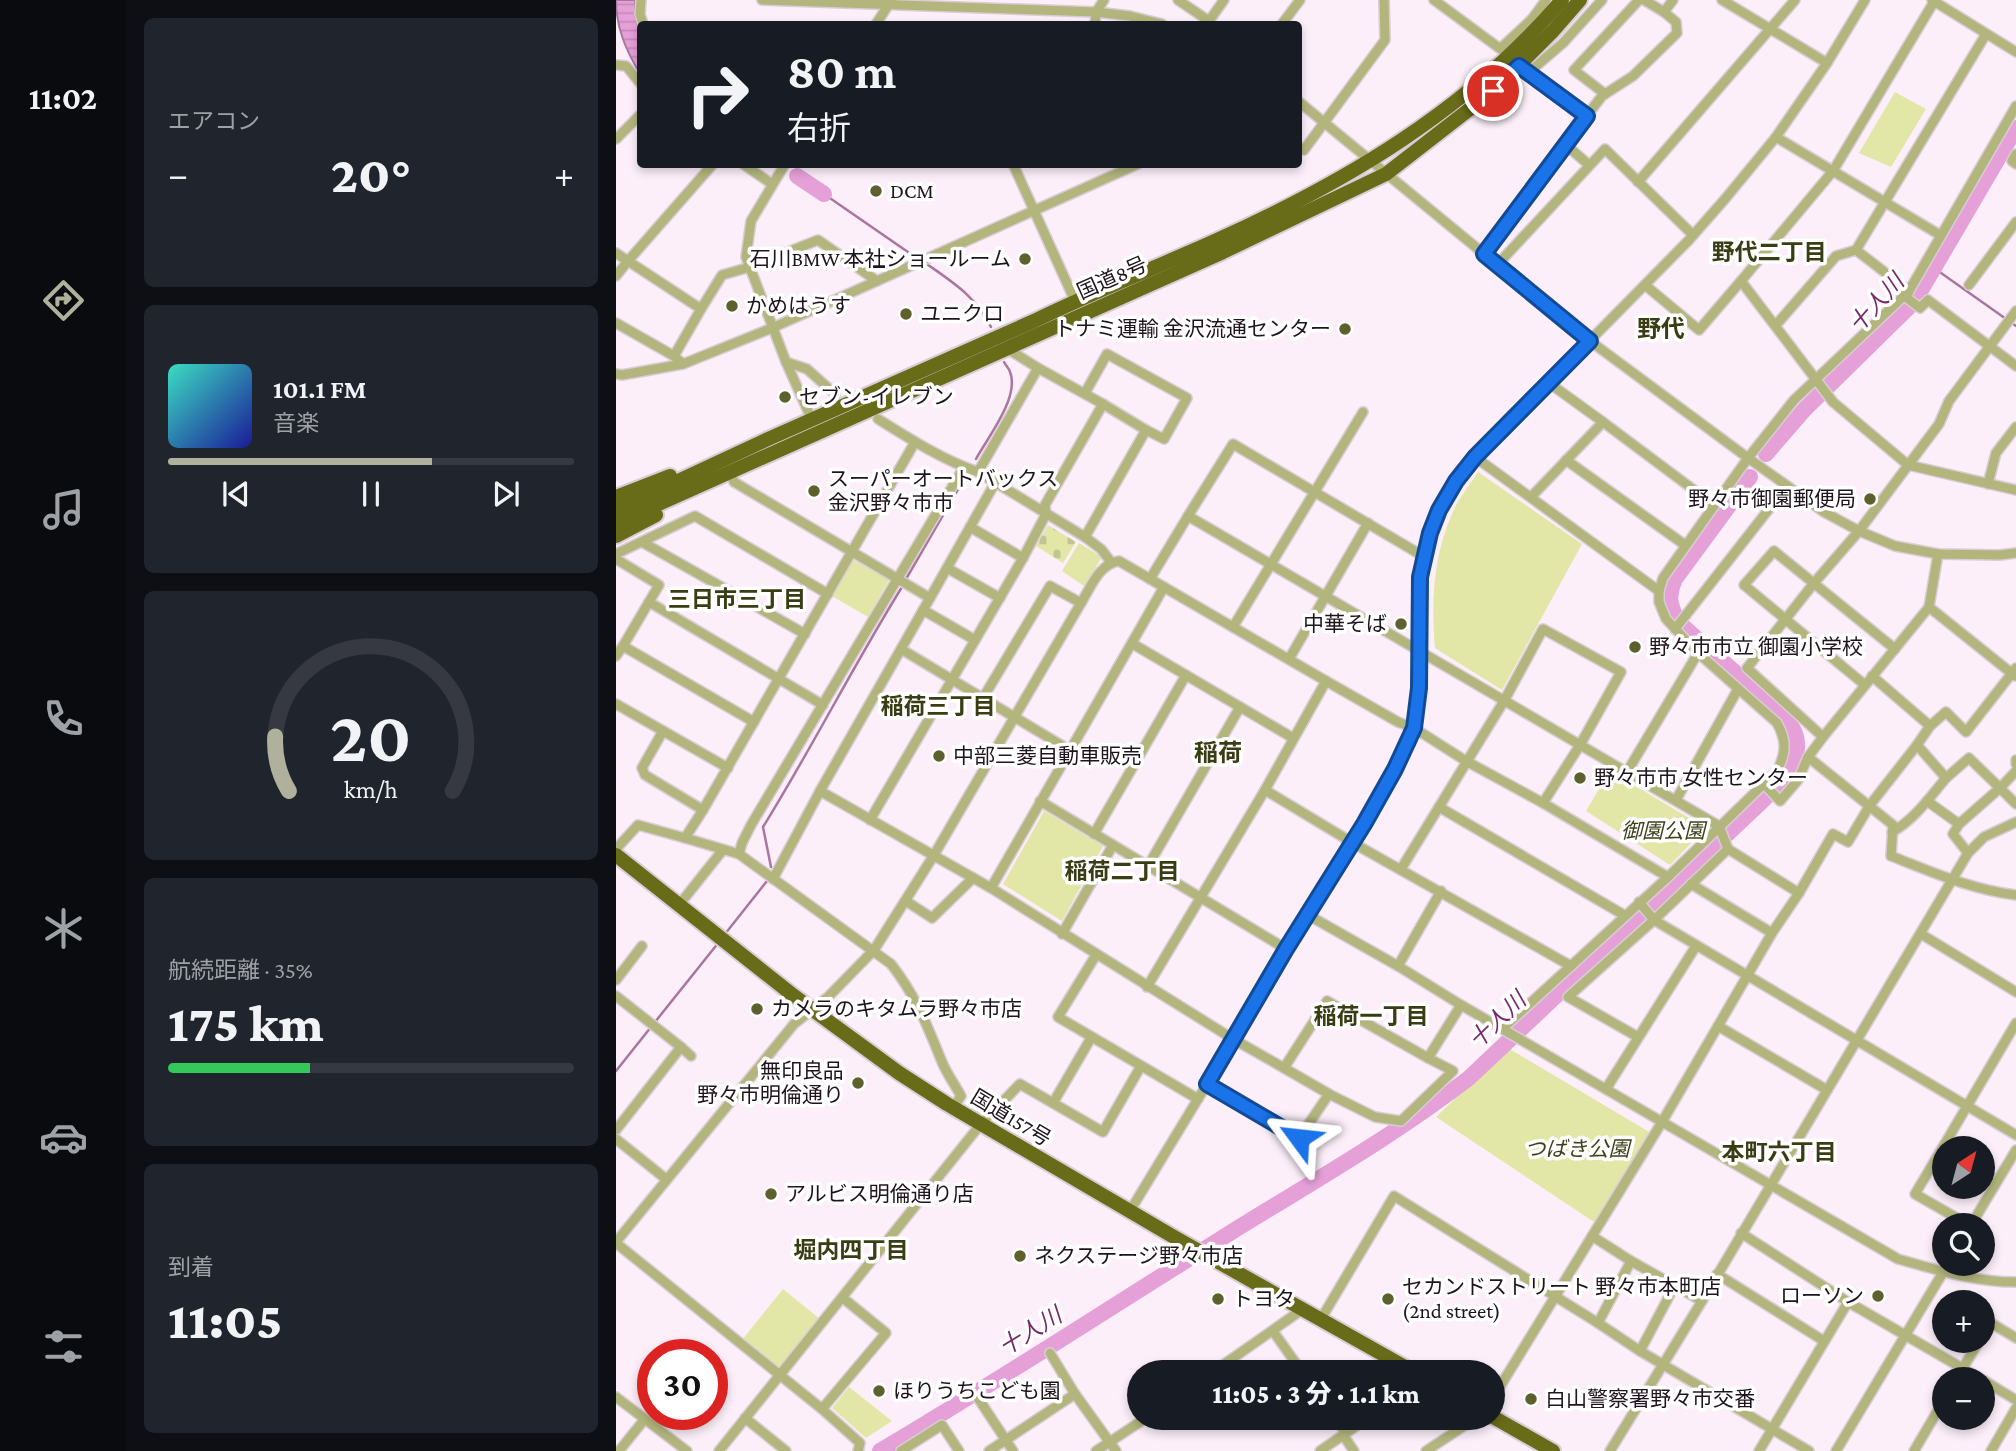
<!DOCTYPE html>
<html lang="ja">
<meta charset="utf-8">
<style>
:root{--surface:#171b24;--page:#20242c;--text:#f1f3f6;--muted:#9ea1a6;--line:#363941;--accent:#afb19c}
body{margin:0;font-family:"Crimson Pro","Noto Sans JP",serif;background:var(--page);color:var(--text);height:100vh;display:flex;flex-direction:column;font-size:26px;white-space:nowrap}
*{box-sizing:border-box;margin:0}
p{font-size:23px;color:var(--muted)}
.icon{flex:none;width:38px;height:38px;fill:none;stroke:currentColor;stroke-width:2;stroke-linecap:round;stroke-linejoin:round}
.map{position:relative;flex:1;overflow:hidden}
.side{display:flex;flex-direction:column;gap:18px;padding:18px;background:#0d0f14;width:490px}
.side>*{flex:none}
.guide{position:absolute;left:21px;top:21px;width:665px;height:147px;border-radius:7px;box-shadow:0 4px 10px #0003;background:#171b24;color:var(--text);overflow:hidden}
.needle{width:46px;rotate:36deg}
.controls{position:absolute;left:1316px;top:1136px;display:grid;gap:14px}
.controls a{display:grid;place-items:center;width:63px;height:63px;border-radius:50%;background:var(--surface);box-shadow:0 4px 10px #0003;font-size:35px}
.speed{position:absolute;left:21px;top:1339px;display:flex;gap:14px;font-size:35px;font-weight:700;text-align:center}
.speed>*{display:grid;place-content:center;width:91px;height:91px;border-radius:50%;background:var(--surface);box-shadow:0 4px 10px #0003;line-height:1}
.speed .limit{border:10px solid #d22;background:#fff;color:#111}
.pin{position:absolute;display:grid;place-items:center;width:60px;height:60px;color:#fff;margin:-30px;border:4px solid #fff;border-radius:50%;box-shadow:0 2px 7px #0007}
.me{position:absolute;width:77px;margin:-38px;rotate:300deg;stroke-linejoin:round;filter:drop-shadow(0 0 5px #0008)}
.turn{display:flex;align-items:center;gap:24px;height:147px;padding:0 35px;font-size:32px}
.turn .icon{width:91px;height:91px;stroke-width:2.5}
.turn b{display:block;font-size:49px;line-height:60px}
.big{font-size:52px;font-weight:800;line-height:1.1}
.side .widget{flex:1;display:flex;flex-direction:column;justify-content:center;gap:10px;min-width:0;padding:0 24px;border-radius:10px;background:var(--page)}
.side .dial{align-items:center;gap:0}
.dial svg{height:182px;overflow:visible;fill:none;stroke:var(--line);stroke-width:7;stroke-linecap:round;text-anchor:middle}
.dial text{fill:var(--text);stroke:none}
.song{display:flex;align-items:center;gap:21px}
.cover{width:84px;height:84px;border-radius:10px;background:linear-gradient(135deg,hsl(170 70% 55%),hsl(240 70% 35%))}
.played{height:7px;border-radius:4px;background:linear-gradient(90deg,var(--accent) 65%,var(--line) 65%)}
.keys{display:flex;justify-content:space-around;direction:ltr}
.heat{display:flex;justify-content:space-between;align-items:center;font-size:38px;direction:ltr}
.charge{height:10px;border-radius:5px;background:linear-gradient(90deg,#34c759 35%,var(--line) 0)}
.trip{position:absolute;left:511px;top:1360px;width:378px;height:70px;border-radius:35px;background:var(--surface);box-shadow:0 4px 10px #0003;font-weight:800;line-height:70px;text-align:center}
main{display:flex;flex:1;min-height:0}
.menu{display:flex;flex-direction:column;width:126px;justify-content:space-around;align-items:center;background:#090b0e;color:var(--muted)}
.menu .icon{width:49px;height:49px}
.menu .on{color:var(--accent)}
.menu b{font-size:32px;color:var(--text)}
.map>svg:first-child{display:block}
</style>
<main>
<nav class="menu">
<b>11:02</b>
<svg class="icon on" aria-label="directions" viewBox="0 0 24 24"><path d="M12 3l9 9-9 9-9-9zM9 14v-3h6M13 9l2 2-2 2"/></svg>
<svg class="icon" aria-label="music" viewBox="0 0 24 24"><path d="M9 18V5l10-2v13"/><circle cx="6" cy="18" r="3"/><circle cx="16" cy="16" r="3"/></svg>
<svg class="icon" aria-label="phone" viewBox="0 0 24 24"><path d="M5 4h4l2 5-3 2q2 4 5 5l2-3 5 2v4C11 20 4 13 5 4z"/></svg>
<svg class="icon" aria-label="climate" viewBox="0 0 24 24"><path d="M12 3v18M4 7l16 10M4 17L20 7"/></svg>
<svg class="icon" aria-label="car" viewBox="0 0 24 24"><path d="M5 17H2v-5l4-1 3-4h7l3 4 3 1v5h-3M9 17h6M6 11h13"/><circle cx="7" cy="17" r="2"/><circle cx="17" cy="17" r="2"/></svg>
<svg class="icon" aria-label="filters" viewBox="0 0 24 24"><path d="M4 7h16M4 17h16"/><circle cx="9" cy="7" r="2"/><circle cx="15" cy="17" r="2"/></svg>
</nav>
<section class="side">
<div class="widget"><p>エアコン</p>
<div class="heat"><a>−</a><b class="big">20°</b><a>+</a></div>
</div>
<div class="widget">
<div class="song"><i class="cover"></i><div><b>101.1 FM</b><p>音楽</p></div></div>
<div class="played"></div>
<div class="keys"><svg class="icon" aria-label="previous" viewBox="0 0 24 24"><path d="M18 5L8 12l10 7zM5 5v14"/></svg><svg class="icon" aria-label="pause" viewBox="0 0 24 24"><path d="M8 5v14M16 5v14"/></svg><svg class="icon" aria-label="next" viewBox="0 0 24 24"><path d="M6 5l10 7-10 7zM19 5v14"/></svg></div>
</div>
<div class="widget dial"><svg viewBox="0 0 100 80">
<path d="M14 69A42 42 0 1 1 86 69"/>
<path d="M14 69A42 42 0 0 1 8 45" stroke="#afb19c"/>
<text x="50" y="56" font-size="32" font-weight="700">20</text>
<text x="50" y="72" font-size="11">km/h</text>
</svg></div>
<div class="widget"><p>航続距離 · 35%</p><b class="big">175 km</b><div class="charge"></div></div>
<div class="widget"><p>到着</p><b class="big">11:05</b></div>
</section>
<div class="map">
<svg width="1400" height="1451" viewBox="0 0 1400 1451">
<defs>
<pattern id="cemetery-stones" width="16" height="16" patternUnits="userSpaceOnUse" patternTransform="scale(1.75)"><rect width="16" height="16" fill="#e2e7a7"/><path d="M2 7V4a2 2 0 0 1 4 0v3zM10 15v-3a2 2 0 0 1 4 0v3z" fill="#c1c58f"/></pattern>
<pattern id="water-rules" width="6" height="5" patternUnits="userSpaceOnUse" patternTransform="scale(1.75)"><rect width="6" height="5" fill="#e6a0d8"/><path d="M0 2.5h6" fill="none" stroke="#c589b9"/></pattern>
</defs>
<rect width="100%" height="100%" fill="#fceff9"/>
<path fill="url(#cemetery-stones)" d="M432,525l28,17 -13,21 -27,-17z"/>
<g fill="#e2e7a7">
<path d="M1279,92l31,17 -35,58 -32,-14z"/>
<path d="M862,472l104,72 -80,146 -67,-42c-4,-45 -2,-91 17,-134 6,-15 17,-28 26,-42z"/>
<path d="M463,543l23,14 -18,29 -22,-15z"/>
<path d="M237,560l36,20 -21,37 -36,-21z"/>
<path d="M994,771l96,57 -36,37 -84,-54z"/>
<path d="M428,811l59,35 -41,75 -59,-37z"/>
<path d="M892,1048l143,85 -54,91 -161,-107z"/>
<path d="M167,1289l37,30 -41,52 -37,-31z"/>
<path d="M233,1387l43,34 -26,17 -34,-30z"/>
</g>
<path fill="url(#water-rules)" stroke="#aa76a0" stroke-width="2" d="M0,0h19v15l5,18v41c-14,-24 -24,-46 -24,-74z"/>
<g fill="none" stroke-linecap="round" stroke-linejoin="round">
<g stroke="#aa76a0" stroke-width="2.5">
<path d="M208,194l94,65"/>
<path d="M308,262c28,20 51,33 67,65"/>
<path d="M1318,268l82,58"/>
<path d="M360,459c12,-22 44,-62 34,-87 -1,-4 -4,-6 -6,-10"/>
<path d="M290,579l58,-100"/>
<path d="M155,867l-8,-40c49,-79 90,-161 139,-240"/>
<path d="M109,934l42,-53"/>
<path d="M39,1022l64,-80"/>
<path d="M0,1071l35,-44"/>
</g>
<g stroke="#e6a0d8" stroke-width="16">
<path d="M181,176l27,18"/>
<path d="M1150,454l38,-44 110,-108 102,-174"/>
<path d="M264,1451c115,-68 226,-141 339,-211 84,-53 171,-101 250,-162l289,-273c19,-19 49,-43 36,-74 -3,-6 -9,-12 -13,-18l-103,-91c-8,-17 -11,-24 -3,-43l75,-102"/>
</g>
<defs>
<g id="minor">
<path d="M25,0l-1,14 3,10"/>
<path d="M146,0l334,12 34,4 32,8"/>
<path d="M562,0l31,21 15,-21"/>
<path d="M818,0l76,56"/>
<path d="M1028,0l20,12"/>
<path d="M1106,0l105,63"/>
<path d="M1316,0l84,52"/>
<path d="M260,24l15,-23"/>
<path d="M479,24l1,-12 8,-12"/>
<path d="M666,24l18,-24"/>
<path d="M885,48l31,-29 14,-19"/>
<path d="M0,65l10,1 14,17"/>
<path d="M989,94l-31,-24 65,-70"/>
<path d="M682,101l292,240 158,117 76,54 35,19 36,15 43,8 62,1 16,-2"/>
<path d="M971,116l-59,-43 35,-30 39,-43"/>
<path d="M1160,137l164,98"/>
<path d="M0,139l24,-24"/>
<path d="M682,146l6,4 81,-110 -1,-40"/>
<path d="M1400,154l-4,7 4,3"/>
<path d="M127,164l29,20"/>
<path d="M169,164l-34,57 -5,36 40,105 26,58"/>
<path d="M397,164l62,137"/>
<path d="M973,165l-24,-21 37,-48 31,-20 44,-43 -1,-11 -12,-10 9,-12"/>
<path d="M1022,182l157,-182"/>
<path d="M1240,250l53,41 -2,7 13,10 8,-8 88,66"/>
<path d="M0,253l12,8 85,-97"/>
<path d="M868,254l81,-110"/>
<path d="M882,264l107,-115 88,86"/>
<path d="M0,276l12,-15 73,48 21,-34 28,-8 68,-27 59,41"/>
<path d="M1125,281l92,-110 102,-171"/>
<path d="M1029,285l54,45 42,-49 92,121 75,63 108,25"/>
<path d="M1353,285l47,-63"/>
<path d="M0,323l58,33 9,8"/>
<path d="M1160,325l60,-69 20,-6 130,-216"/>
<path d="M58,356l27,-47"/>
<path d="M170,362l21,7 28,25"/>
<path d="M422,368l65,36"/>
<path d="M0,374l6,1 61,-11 89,-36 366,-164"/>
<path d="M933,383l54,39"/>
<path d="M469,393l22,-39 80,44 -23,41 -18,-9"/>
<path d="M262,419c32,20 65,41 100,53l107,65 16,12 10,13"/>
<path d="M859,457l184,134"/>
<path d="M950,460l119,85"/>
<path d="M362,472l60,-104 -30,-19"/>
<path d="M114,473l4,9 196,116 -29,51 170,102"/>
<path d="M1372,484l8,-31 20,-26"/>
<path d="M915,497l72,-75 111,83"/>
<path d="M572,516l45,-72 190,112"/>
<path d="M354,527l53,31"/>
<path d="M26,542l163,92"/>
<path d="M0,554l79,-38 133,78"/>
<path d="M1322,554l-9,53 86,69"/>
<path d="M0,559l43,26 -36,61 131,76"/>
<path d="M331,568l53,30"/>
<path d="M534,579l38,-63 531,310 9,23"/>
<path d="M314,598l65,-115"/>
<path d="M33,602l174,103"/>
<path d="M307,610l52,30"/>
<path d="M617,627l130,-215"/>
<path d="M1059,629l112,-143"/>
<path d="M517,644l160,94"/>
<path d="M0,656l7,-10"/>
<path d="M673,659l79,-136"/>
<path d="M1256,676l58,50"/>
<path d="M1249,685l-121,-100 30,-34 121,98"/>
<path d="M367,698l67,-112 31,17"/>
<path d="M0,704l112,64"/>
<path d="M47,731l-21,37 3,7 58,35"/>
<path d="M1207,737l106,-130"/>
<path d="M1192,757l85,68 -2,31c41,16 81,34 125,39"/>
<path d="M1400,760v4"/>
<path d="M1400,771l-16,17 16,16"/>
<path d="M1011,772l71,-119"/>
<path d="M1148,784l16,17 18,-21 10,-23 15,-20 -76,-69 67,-85 45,-52 80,-107 10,-23 67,-90"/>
<path d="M649,790l88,53 218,123"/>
<path d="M204,791l171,97 242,151 51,29"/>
<path d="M1060,800l62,-111"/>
<path d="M424,801l246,148"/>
<path d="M1311,801l32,23"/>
<path d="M823,807l65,-106 39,-72 78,43 -41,73 -37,58"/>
<path d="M254,820l153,-262 23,-44 -1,-9 58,-101 43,26 -61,107"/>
<path d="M1276,832c22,-12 38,-35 54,-54"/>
<path d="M478,834l92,-159"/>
<path d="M69,838l54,16 152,110c25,32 36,61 51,98 5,12 13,23 19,34l-8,12"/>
<path d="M0,849l22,-24 47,13 18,-28 212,-368"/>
<path d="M1352,853l-15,-19 6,-10 41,-36 -31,-30 -23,20 -29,-33 13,-19 16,-14 20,20 50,-64"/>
<path d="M123,854l3,-11 9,-18 213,-358"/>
<path d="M532,866l92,-159"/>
<path d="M785,869l38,-62 185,108"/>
<path d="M157,879l47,-88 81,-142"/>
<path d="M1075,884l81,49"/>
<path d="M375,888l173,-301"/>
<path d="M290,901l26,17 41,-40"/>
<path d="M1023,902l15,18 362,215"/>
<path d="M63,905l43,-54"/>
<path d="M692,915l90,51 63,39 437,254c39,11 77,23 118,23"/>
<path d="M446,934l51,-89"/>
<path d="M1305,934l95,58"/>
<path d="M480,955l-38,62 140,82"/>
<path d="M782,966l43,-75"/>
<path d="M0,980l26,-34"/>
<path d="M531,987l118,-197 61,-109"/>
<path d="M0,996l65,51"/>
<path d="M1102,1026l54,-93 27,-40 34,-59 15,8 22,-37 47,-60"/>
<path d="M886,1029l166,-152 109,-106c9,-18 10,-30 0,-48l-79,-70 -32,-34 -7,-17v-11l4,-13 85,-120 46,-58 115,-109 107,-185"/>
<path d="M1022,1037l-70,-40 86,-77 74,-71 71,44"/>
<path d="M591,1084l92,54 30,-44 -45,-26 43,-67 101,57 33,-53"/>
<path d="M990,1089l90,-143"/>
<path d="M713,1094l46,23 26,4 52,-50 -25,-13"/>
<path d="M437,1103l38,-65"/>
<path d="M0,1130l65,-83 10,9"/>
<path d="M0,1139l50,40"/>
<path d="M1324,1152l-25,42 54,31"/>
<path d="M1328,1154l-4,-2 76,-129"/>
<path d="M1367,1177l11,7"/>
<path d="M514,1211l77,-127 79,-135 67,-106 42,-74 19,-41 5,-40 -1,-81 5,-51 16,-46 17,-29 19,-24 213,-216 37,-42 51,-62 51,-74 38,-63"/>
<path d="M1355,1225l45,-75"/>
<path d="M1125,1233l107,69 133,77"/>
<path d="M976,1236l39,25"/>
<path d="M0,1242l178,-218 34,-27 46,-47 60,-95 147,-252c10,-16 18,-39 38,-42l207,120 72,41 16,6 52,33 77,42 125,74"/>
<path d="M0,1243l206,166 38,34 -2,8"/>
<path d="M1101,1274l107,67"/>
<path d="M1059,1285l-35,66 169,100"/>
<path d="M705,1319l73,-123 204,127 33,-62 71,40"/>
<path d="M982,1323l42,28"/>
<path d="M657,1331l29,41"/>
<path d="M1367,1336l8,-13 25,15"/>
<path d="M434,1353l25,41"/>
<path d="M597,1372l90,-63"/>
<path d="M1340,1379l24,-39"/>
<path d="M1367,1380l33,20"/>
<path d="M0,1397l71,54"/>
<path d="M362,1398l35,53"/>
<path d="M877,1398l169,-276 56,-96 109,64"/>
<path d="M206,1409l64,-76 -43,-35"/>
<path d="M129,1418l41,33"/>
<path d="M719,1418l11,15"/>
<path d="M727,1435l11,16"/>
<path d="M3,1451l25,-31"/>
<path d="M103,1451l261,-326 40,-41 83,48 38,-66"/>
<path d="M285,1451l41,-26 17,26"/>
<path d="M373,1451l86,-57 41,57"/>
<path d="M480,1451l50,-33"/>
<path d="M704,1451l48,-33"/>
<path d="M810,1451l50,-33"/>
<path d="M994,1451l92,-150 266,-448 16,-16 32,-15"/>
<path d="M1143,1451l89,-149"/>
<path d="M1220,1451l112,-187"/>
<path d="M1298,1451l30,-51"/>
<path d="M1375,1451l25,-43"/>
</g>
<g id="highway">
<path d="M0,497l54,-21"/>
<path d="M0,510l152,-71 266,-118c59,-29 121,-53 181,-80 131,-59 253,-131 347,-241"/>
<path d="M0,523l607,-271 163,-78 107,-83 60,-60 27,-31"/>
<path d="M0,536l40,-21"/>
<path d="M0,855l178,141 105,77 48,31 227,133 240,135"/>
<path d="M877,1417l60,34"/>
</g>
</defs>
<use href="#minor" stroke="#d9ccd6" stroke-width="12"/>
<use href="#highway" stroke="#d9ccd6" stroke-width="18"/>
<use href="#minor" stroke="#b2b67d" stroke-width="9"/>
<use href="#highway" stroke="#686b18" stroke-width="14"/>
</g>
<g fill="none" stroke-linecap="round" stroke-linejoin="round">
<defs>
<path id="route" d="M683,1138l-92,-54 79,-135 78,-125 31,-55 19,-41 5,-40 1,-111 10,-44 9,-23 17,-29 19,-24 115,-116 -106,-87 103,-138 -68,-50 -26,25"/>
</defs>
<use href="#route" stroke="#114b97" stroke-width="18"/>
<use href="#route" stroke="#1a73e8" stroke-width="12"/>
</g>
<g fill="#5e612e" stroke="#fff" stroke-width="2.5">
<circle cx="260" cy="191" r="7"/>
<circle cx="409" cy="259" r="7"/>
<circle cx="116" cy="306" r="7"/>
<circle cx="290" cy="314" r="7"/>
<circle cx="729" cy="329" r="7"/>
<circle cx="169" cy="397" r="7"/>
<circle cx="198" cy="491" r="7"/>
<circle cx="1254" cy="499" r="7"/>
<circle cx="785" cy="624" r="7"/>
<circle cx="1019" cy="647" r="7"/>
<circle cx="323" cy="756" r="7"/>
<circle cx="964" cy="778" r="7"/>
<circle cx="141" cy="1009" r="7"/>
<circle cx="242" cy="1083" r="7"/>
<circle cx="155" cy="1194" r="7"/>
<circle cx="404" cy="1256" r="7"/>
<circle cx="1262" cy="1296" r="7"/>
<circle cx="602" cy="1299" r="7"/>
<circle cx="772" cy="1299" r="7"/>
<circle cx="263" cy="1391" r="7"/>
<circle cx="915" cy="1399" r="7"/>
</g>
<g text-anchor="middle" stroke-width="7" stroke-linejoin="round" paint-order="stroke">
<g font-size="21" fill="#1f141d" stroke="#fff" text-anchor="start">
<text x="274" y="198">DCM</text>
<text x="395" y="266" text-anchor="end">石川BMW 本社ショールーム</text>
<text x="130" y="313">かめはうす</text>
<text x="304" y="321">ユニクロ</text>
<text x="715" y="336" text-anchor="end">トナミ運輸 金沢流通センター</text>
<text x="183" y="404">セブン-イレブン</text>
<text x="212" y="486">スーパーオートバックス<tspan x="212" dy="24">金沢野々市市</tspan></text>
<text x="1240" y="506" text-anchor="end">野々市御園郵便局</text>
<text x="771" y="631" text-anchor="end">中華そば</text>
<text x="1033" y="654">野々市市立 御園小学校</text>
<text x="337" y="763">中部三菱自動車販売</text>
<text x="978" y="785">野々市市 女性センター</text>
<text x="155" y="1016">カメラのキタムラ野々市店</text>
<text x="228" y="1078" text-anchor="end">無印良品<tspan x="228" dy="24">野々市明倫通り</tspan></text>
<text x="169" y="1201">アルビス明倫通り店</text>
<text x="418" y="1263">ネクステージ野々市店</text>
<text x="786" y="1294">セカンドストリート 野々市本町店<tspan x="786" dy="24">(2nd street)</tspan></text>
<text x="1248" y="1303" text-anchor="end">ローソン</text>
<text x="616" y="1306">トヨタ</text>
<text x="277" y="1398">ほりうちこども園</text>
<text x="929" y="1406">白山警察署野々市交番</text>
</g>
<g font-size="21" fill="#1f141d" stroke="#fff">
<text transform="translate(496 278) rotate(-24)" y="7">国道8号</text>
<text transform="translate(395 1118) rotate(31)" y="7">国道157号</text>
</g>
<g font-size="21" font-style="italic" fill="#3f411c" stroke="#fff">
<text x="1047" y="838">御園公園</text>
<text x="961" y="1156">つばき公園</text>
</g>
<g font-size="23" font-weight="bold" fill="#3a3c14" stroke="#fff">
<text x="1153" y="260">野代二丁目</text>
<text x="121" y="607">三日市三丁目</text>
<text x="322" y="714">稲荷三丁目</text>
<text x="506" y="879">稲荷二丁目</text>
<text x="755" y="1024">稲荷一丁目</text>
<text x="1163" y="1160">本町六丁目</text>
<text x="235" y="1258">堀内四丁目</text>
</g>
<g font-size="23" font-style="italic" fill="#79286d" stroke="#fff">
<text transform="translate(1260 303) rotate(-48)" y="8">十人川</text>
<text transform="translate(881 1020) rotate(-44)" y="8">十人川</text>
<text transform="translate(414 1331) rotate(-32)" y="8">十人川</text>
</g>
<g font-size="24" font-weight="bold" fill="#3a3c14" stroke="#fff">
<text x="1045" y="337">野代</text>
<text x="602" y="761">稲荷</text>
</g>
</g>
</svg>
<div class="controls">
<a><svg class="needle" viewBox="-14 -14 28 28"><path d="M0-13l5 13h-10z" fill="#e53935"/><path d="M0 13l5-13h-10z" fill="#9ea1a6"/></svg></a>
<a><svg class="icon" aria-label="search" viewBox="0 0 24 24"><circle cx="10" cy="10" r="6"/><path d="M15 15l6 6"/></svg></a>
<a>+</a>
<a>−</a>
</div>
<div class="speed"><div class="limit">30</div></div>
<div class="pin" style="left:877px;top:91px;background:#d93025"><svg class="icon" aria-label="arrive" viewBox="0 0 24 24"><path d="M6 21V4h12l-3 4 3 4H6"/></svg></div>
<svg class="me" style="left:683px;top:1138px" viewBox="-20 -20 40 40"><path d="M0-17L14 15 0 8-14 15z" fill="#1a73e8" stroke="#fff" stroke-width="4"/></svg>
<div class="trip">11:05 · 3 分 · 1.1 km</div>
<div class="guide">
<div class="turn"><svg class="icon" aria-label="right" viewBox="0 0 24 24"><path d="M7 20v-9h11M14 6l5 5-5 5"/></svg><div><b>80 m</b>右折</div></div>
</div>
</div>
</main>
